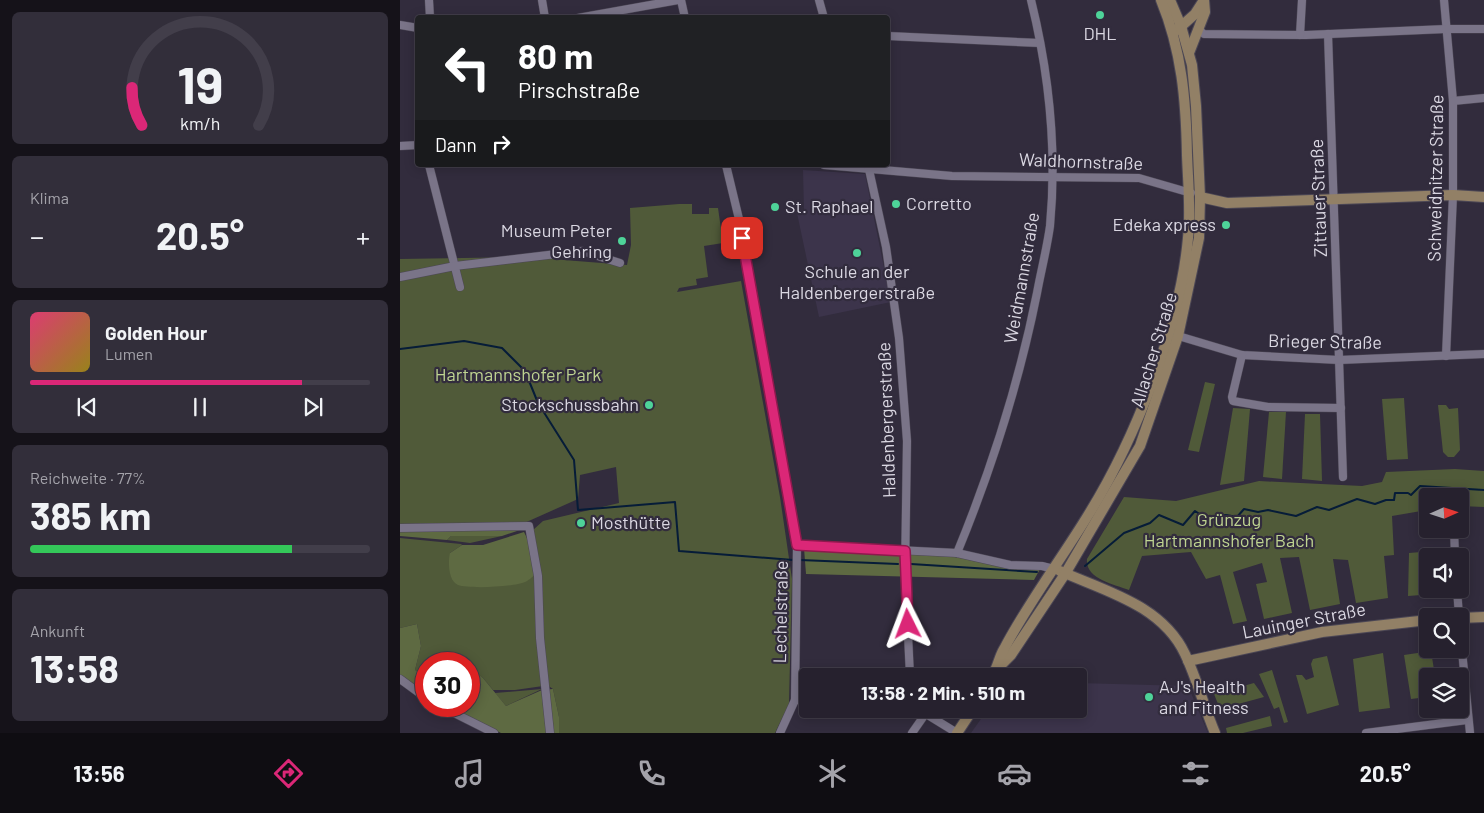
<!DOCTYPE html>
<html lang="de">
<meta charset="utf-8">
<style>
:root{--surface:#26212e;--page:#322e3a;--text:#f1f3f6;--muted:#a4a3aa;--line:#423e4a;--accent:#db2777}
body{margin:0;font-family:Barlow,sans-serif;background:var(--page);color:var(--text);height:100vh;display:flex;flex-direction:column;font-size:19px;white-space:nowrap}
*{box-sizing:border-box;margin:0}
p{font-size:16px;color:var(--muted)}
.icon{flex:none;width:28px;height:28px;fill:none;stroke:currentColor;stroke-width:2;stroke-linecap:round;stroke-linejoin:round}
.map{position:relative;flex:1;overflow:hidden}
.drawer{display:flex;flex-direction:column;gap:12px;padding:12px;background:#151219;width:400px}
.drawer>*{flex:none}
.hud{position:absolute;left:15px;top:15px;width:475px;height:152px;border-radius:5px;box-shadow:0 2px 12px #0003,0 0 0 1px var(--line);background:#202124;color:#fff;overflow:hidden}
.needle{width:32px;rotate:87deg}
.fabs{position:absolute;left:1019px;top:488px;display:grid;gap:10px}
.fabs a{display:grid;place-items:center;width:50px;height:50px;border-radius:5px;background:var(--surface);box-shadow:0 2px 12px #0003,0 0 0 1px var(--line);font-size:25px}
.speed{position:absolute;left:15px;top:652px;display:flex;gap:10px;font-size:25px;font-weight:700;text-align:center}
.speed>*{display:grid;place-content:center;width:65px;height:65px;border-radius:50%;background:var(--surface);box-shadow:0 2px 12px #0003,0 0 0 1px var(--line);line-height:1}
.speed .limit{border:8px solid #d22;background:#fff;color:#111}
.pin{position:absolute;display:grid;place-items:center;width:42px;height:42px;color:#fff;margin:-21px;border-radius:10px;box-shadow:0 2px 8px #0006}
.me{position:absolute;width:55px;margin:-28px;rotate:357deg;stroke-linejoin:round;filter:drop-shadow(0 0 4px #0008)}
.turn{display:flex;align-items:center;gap:18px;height:105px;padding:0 20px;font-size:22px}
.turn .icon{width:65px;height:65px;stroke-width:2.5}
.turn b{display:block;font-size:35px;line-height:42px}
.then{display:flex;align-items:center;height:48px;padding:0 20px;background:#0003;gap:10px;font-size:19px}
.big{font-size:38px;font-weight:700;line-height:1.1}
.drawer .tile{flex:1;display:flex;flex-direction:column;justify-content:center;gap:8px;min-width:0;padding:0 18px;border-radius:8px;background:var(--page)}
.drawer .dial{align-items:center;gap:0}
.dial svg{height:130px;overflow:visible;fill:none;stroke:var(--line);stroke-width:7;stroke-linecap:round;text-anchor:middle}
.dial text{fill:var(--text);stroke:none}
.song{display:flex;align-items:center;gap:15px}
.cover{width:60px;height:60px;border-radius:8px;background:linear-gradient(135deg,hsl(340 70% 55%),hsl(50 70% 35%))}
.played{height:5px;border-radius:2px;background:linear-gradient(90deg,var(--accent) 80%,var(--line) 80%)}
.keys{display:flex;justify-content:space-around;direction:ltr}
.heat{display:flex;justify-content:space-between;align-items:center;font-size:28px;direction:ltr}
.charge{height:8px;border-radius:4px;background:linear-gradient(90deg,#34c759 77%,var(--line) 0)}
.trip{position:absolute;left:399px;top:668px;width:288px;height:50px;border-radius:5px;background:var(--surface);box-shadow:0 2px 12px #0003,0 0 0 1px var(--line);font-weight:700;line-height:50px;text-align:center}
.dock{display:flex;height:80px;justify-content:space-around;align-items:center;background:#0f0d12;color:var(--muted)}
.dock .icon{width:35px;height:35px}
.dock .selected{color:var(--accent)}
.dock b{font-size:22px;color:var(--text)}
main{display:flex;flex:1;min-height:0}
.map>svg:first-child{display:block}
</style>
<main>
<section class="drawer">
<div class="tile dial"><svg viewBox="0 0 100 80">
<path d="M14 69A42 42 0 1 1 86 69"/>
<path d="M14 69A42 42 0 0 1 8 46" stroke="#db2777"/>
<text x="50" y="56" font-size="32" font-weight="700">19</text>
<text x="50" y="72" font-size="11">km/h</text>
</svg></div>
<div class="tile"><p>Klima</p>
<div class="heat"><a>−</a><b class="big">20.5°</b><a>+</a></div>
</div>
<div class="tile">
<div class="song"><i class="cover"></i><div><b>Golden Hour</b><p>Lumen</p></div></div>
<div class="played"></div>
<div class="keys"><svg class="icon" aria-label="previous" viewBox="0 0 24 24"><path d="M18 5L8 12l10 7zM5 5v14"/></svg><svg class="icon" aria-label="pause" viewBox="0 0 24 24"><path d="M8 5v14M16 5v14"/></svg><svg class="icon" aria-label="next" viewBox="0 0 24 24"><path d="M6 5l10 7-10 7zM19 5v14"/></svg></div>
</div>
<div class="tile"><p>Reichweite · 77%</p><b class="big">385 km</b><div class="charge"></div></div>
<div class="tile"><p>Ankunft</p><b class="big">13:58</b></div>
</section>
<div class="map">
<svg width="1084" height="733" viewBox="0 0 1084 733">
<rect width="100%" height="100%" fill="#322c3d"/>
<g fill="#3c344b">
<path d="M403,170l62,4 26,128 -72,15 -22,-104 7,-1z"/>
<path d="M678,683l110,3 20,47h-237l17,-24h90z"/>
</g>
<g fill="#505a39">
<path d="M780,39l10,49 4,87h-2z"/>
<path d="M279,204h13v10h17v-6h9l5,35 -19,3 4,31 -12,2 1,6 -18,3 -2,4 64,-11 39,216 12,82 -3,125 -14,29h-216v-16l-6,-28 -6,-4c-7,-52 -3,-104 -14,-155l10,-9 76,-18 -3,-36 -36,8 -2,24 -56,25 -122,1v-266l126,-2 101,8 4,-20 -1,-37z"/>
<path d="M805,382l10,2 -16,68 -11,-2z"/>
<path d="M1004,398l4,61 -21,1 -5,-61z"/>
<path d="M1038,405h8l3,4 9,-1 2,42 -6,7h-6l-5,-5z"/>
<path d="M833,408l17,1 -6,72 -24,4z"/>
<path d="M869,412h17l-4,67 -19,-2z"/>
<path d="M905,414h15l2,67 -20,-2z"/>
<path d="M1055,469l29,2v36l-24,-1v-10h-32l-1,14 -35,6 2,39 -10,1 4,42 -32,5 -8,-43 -15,-1 7,45 -30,6 -11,-53 -19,1 12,55 -28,6 -8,-35 11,-2 -5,-19 -29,9 14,49 -14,3 -13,-49 -14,4 -15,-27 -49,4 -13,34c-15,-6 -44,-11 -42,-31l37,-62 52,4 83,-20 103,5 20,-4 4,-10z"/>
<path d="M51,536h51l-32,7 -23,-3z"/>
<path d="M0,538l61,6 1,1 -12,8 85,22 8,111 -28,4h-22l-10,-12 -14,-11v-3l-16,-5 -9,5h-18v13l-11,-7 6,-24 -4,-22 -17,4z"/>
<path d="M1033,551v5h-5v33h6v5l-26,2 1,-43z"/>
<path d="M1031,651l4,25h-7l-1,21 -16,2 -7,-44z"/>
<path d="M983,653l7,55 -31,4 -6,-53z"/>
<path d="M927,656l12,49 -32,9 -11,-39h6l4,5 8,-3 -3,-13 2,-5z"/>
<path d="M872,670l16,52 -4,1 -5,-16 -5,2 -15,-35z"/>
<path d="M854,683l10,14 -44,12 -6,-15z"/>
<path d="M142,689l-36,17 -11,-13z"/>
<path d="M870,716l2,10 -29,7h-16l-1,-5z"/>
</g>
<g fill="#5e6a42">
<path d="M119,528l1,2 -18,6h-51l-4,4 -47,-4v-6z"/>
<path d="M124,532l8,16 3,27c-3,2 -7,6 -10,7 -11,5 -56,7 -67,3 -10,-4 -10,-24 -8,-32l12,-8h21z"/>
<path d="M404,548l153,7 83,14 -6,11 -228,-6z"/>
<path d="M17,624l4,22 -6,24 11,7v17l-26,-18v-48z"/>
<path d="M69,667l14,11 23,28 36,-16 11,-1 6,28v16h-58l-55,-27h23z"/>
</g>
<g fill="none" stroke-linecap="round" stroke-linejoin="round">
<g stroke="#061c38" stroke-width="2">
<path d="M0,349l64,-8 38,7 23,23 13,32 36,57 4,50 97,-8 4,49 114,9"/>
<path d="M400,560l98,4"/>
<path d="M511,564l126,8"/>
<path d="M685,566l39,-33 26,-10 9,-8 24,10 12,-14 12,8 19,-4 11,2 7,-8 14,3 10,-2 28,6 21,-9 12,3 28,-11 18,5 11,-4h8l1,-7h13l3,2 9,-9 64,4"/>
</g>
<defs>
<g id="street">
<path d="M29,0l1,18"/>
<path d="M142,0l3,18"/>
<path d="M281,0l4,18"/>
<path d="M419,0l5,18"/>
<path d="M1044,0l9,101v94l-7,161"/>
<path d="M178,18l100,-18"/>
<path d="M0,25l18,3"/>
<path d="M799,30l5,4 102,1 140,-6h38"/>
<path d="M928,34l15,443"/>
<path d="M900,35l2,-35"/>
<path d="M488,36l152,7"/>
<path d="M1053,101l31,-3"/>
<path d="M0,146l18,-1"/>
<path d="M29,165l31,122"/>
<path d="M326,165l13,54 58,326 -2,155 -15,33"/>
<path d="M424,165l128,11 187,2 52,15"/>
<path d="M468,165l18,82 13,91 8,103 -2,132 5,103"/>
<path d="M0,277l55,-11 127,-15 38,12"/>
<path d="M775,335l67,20 97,5 145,-6"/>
<path d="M842,355l-10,42 1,4 35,6 73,1"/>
<path d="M0,528l129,-2 9,50 2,62 10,95"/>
<path d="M1054,529l1,27"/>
<path d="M397,545l160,8 53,12 32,1 12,3"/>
<path d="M557,553c35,-85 62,-170 80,-260 4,-22 10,-45 13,-67 7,-75 -1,-153 -19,-226"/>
<path d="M1057,589l2,27"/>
<path d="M1060,630l10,103"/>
<path d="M0,679l26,19"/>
<path d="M395,700h13"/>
<path d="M40,706l54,27"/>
<path d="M518,709l39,24"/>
<path d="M512,733l14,-20"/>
<path d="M966,733l101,-13"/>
</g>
<g id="secondary">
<path d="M777,30l18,-16 9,-14"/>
<path d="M789,53l16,-41 -1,-12"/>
<path d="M800,197l27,6 226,-8 31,2"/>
<path d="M660,571c45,20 102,34 125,83 12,25 19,53 30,79"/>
<path d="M1060,618l24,-1"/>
<path d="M788,661l134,-29 106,-12"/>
<path d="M599,667l12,-12 54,-81 75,-128 38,-110 21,-98 1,-41 -4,-91 -4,-41 -11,-39 -11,-26"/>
<path d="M592,676c6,-9 7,-19 12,-27 24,-46 56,-88 83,-132 47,-75 93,-190 101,-279 3,-27 0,-55 -1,-83 -1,-54 -5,-104 -26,-155"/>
<path d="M557,733l16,-24"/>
</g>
</defs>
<use href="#street" stroke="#4c4755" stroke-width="9"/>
<use href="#secondary" stroke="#4c4755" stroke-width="12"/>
<use href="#street" stroke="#7a7488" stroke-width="8"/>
<use href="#secondary" stroke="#928066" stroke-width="10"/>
</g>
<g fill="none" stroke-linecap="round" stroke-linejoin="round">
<defs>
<path id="route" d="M342,238l55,307 108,6 3,73"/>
</defs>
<use href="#route" stroke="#8e194d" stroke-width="12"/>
<use href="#route" stroke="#db2777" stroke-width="9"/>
</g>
<g fill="#4ed399" stroke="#322c3d" stroke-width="2">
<circle cx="700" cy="15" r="5"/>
<circle cx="496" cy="204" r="5"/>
<circle cx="375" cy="207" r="5"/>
<circle cx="826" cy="225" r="5"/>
<circle cx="222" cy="241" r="5"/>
<circle cx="457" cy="253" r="5"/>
<circle cx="249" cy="405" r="5"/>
<circle cx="181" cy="523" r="5"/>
<circle cx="749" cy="697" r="5"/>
</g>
<g text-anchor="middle" stroke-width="4.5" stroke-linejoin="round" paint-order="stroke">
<g font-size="18" fill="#dad7e2" stroke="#322c3d" text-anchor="start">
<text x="700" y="40" text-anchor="middle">DHL</text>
<text x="506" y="210">Corretto</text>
<text x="385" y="213">St. Raphael</text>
<text x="816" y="231" text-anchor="end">Edeka xpress</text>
<text x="212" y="237" text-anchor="end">Museum Peter<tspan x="212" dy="21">Gehring</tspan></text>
<text x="457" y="278" text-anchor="middle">Schule an der<tspan x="457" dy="21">Haldenbergerstraße</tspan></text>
<text x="239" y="411" text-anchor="end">Stockschussbahn</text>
<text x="191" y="529">Mosthütte</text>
<text x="759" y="693">AJ's Health<tspan x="759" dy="21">and Fitness</tspan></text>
</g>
<g font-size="18" fill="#dad7e2" stroke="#322c3d">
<text transform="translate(681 162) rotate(2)" y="6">Waldhornstraße</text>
<text transform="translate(1036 178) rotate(-89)" y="6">Schweidnitzer Straße</text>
<text transform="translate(919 198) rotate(-92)" y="6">Zittauer Straße</text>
<text transform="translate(622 278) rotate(-80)" y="6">Weidmannstraße</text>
<text transform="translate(925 342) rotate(1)" y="6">Brieger Straße</text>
<text transform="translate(754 350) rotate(-73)" y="6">Allacher Straße</text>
<text transform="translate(487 420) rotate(-92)" y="6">Haldenbergerstraße</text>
<text transform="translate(381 612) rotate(-89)" y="6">Lechelstraße</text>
<text transform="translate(904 621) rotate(-11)" y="6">Lauinger Straße</text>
</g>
<g font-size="18" fill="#bfd491" stroke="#322c3d">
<text x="118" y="381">Hartmannshofer Park</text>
<text x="829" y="526">Grünzug<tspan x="829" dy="21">Hartmannshofer Bach</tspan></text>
</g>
</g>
</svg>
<div class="fabs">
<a><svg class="needle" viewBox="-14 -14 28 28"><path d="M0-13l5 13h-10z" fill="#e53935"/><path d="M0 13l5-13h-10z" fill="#a4a3aa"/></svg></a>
<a><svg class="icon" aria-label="sound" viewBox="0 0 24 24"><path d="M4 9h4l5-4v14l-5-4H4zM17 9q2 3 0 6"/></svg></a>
<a><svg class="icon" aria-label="search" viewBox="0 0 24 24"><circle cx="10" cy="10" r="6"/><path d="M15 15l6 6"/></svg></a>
<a><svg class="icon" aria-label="layers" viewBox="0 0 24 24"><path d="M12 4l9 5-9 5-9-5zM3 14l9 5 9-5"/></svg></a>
</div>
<div class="speed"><div class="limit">30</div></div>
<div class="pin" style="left:342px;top:238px;background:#d93025"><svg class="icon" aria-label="arrive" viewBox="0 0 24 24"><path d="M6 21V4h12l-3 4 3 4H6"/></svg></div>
<svg class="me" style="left:508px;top:624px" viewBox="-20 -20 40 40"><path d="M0-17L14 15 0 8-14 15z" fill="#db2777" stroke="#fff" stroke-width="4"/></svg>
<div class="trip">13:58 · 2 Min. · 510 m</div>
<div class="hud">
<div class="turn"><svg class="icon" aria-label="left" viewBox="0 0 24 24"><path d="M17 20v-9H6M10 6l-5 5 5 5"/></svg><div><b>80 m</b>Pirschstraße</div></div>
<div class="then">Dann<svg class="icon" aria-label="right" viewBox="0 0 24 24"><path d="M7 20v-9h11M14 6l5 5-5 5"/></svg></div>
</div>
</div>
</main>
<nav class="dock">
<b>13:56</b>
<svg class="icon selected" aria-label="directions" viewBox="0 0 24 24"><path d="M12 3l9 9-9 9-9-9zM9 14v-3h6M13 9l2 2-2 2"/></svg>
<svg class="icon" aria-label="music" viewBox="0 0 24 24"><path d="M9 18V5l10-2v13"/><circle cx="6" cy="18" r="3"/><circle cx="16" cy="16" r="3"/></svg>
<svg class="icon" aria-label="phone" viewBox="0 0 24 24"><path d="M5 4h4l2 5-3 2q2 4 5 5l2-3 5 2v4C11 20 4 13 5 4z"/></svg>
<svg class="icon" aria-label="climate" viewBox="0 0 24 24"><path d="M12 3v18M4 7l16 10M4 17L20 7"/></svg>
<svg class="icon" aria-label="car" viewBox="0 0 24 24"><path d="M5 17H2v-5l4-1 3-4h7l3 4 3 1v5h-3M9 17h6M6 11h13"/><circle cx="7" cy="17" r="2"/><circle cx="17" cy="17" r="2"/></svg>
<svg class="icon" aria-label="filters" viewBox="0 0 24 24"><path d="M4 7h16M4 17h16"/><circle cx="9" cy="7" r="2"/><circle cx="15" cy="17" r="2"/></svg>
<b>20.5°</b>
</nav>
